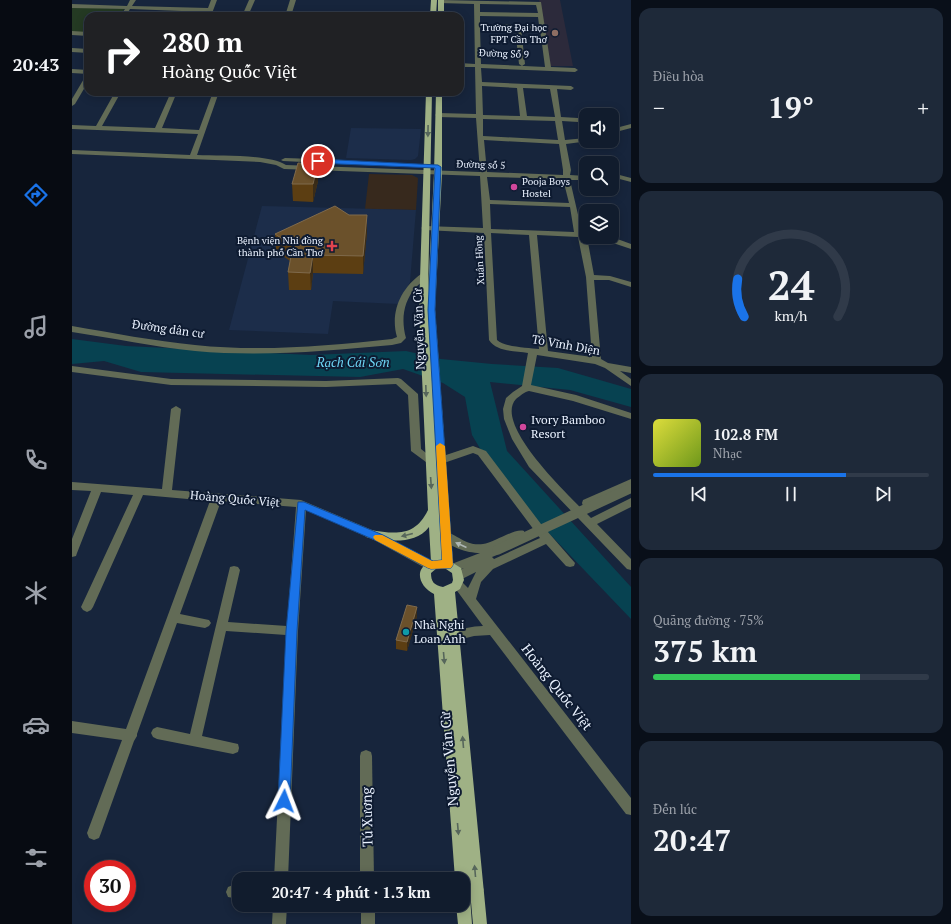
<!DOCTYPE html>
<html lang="vi">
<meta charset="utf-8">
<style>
:root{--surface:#111c2d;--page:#1e2939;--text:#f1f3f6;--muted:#9ca1aa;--line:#303a49;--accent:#1a73e8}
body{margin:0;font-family:"PT Serif",serif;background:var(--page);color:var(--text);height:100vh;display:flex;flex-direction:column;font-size:15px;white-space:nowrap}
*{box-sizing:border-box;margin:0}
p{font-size:13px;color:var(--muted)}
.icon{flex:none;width:22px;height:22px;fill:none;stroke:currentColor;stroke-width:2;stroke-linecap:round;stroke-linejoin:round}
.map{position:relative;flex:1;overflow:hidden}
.side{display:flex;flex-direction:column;gap:8px;padding:8px;background:#090f19;width:320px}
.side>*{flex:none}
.banner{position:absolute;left:12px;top:12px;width:380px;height:84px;border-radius:12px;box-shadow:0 2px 10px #0003,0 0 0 1px var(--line);background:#202124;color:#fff;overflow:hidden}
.tools{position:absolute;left:507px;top:108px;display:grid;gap:8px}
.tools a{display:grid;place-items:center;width:40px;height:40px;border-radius:8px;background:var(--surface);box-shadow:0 2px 10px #0003,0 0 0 1px var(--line);font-size:20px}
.speed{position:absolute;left:12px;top:860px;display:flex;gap:8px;font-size:20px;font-weight:700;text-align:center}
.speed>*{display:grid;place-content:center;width:52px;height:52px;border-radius:50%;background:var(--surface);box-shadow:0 2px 10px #0003,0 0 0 1px var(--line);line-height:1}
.speed .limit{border:6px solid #d22;background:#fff;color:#111}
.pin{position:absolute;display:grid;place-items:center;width:34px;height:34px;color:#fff;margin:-17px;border:2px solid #fff;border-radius:50%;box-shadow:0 1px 4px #0007}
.me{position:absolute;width:44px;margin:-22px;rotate:3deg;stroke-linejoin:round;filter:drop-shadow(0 0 3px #0008)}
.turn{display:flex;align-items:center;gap:14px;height:84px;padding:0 12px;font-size:18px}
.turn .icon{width:52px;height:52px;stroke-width:2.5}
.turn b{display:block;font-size:28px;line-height:34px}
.big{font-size:30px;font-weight:700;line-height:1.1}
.side .widget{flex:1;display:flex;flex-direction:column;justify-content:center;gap:6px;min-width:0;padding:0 14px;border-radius:12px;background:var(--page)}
.side .dial{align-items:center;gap:0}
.dial svg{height:104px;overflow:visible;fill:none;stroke:var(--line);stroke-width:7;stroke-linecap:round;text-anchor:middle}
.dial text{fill:var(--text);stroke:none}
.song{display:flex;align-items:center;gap:12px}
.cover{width:48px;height:48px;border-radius:6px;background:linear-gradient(135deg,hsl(60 70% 55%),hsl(80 70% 35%))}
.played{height:4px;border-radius:2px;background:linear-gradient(90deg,var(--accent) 70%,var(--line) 70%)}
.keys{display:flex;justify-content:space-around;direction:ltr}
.heat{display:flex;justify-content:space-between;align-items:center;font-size:22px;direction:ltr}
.charge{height:6px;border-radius:3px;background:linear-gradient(90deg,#34c759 75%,var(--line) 0)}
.trip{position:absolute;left:160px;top:872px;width:238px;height:40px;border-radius:12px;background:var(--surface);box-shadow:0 2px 10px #0003,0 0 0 1px var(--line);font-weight:700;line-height:40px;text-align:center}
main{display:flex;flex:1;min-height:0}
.tabs{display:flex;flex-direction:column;width:72px;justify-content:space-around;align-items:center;background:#070b12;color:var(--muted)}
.tabs .icon{width:28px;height:28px}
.tabs .selected{color:var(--accent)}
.tabs b{font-size:18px;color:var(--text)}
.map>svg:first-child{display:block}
</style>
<main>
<nav class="tabs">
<b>20:43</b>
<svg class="icon selected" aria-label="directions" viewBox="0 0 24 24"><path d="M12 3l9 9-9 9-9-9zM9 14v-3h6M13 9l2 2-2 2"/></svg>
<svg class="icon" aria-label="music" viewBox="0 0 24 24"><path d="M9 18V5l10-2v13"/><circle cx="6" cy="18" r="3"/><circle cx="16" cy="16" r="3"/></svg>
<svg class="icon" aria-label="phone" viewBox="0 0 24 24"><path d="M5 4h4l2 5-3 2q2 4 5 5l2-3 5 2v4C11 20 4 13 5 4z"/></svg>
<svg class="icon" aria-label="climate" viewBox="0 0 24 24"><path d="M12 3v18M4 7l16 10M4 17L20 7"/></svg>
<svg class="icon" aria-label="car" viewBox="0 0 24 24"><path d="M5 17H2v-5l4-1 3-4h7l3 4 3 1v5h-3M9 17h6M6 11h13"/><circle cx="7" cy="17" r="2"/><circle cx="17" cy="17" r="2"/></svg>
<svg class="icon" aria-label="filters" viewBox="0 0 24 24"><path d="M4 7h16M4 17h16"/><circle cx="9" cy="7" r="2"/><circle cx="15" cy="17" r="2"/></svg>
</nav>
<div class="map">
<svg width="559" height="924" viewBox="0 0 559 924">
<rect width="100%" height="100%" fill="#17253c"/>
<path fill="#37291d" d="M297,174l43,1 6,3 -2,32 -51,-1z"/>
<g fill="#1c2d4a">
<path d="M279,128l70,1 -3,27 -3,3 -4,1 -65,-2z"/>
<path d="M190,206l154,4 -6,72 -11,22 -66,-3 -5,33 -99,-4z"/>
</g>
<path fill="#2c2a3b" d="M462,0h26l13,66h-24l-10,-66z"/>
<path fill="#243a23" d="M0,7l52,2 -4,7h-32v17l-16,-1z"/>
<path fill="#074251" d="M0,339l54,7 185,9 95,-4 35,8 51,5 66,4 73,21v18l-61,-17 -80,-8 17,69 124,136v32l-131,-137 -28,-47 -7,-38 -22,-14 -40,-14 -43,8 -219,-5 -37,-11 -32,3z"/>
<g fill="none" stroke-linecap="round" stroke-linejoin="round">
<g fill="#626b56" fill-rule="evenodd">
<path d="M58,0h6l-4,6 76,2 3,-8h6l-6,16h-6l2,-4 -77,-3 -4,7h-6l5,-7 -53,-1v-4l55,2z"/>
<path d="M177,0h6l-7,16h-6z"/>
<path d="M218,0h6l-5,16h-6z"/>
<path d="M369,0l100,2 10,65 24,1 3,2 -3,2 -94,-4 1,14 89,4 3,2 -3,2 -14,-1 4,28 17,1 3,2 -3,2 -16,-1 3,19 21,-2v3h3l-23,3 5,26 -1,5 16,1v4h-16l12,52 4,1v4h1l7,38 16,1 21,6v5l-22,-7h-15l7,79 7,4 23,4v6l-11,-2 11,8v7l-26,-18 -10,-4 -58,-9 -6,30 45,10 55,18v6l-58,-18 -44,-10c-5,1 -9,5 -13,8 -24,26 58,101 75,119l40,-20v9l-34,17 34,35v11l-4,-1 -98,-102 -17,-28 -8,-20 -1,-10 3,-11 7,-6 9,-6 6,-33c-13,-2 -31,-1 -39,-13l-5,-107 -59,-3 -4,-2 4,-2 58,2 -3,-52 -196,-7 -8,-4 -16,-3 -188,-8v-4l118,5 8,-21 -126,-5v-4l24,1 19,-34h6l-19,34 53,2 16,-36h6l-15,36 37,2 14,-38h6l-22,63c22,1 72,-1 89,10l194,7 -4,-54 -38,-1 -3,-2 3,-2 38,1 -1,-47h-15v-4l15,1 -1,-60 -35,-1 -1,-1zM408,4l56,1 2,8 -58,-1zM408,16l58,1 1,8 -59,-1zM408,28h35l4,36 3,2 3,-2 -4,-36 19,1 5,38 -64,-3zM410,86l35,2 3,28 -37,-1zM451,88l27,1 5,28 -28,-1zM411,119l72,2 3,19 -75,-4zM412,140l75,4 4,26v5l-76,-3zM415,177l76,2 6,24 -79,-3zM418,204l80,3 4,25 -83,-3zM419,233l38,2 10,114c-10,-1 -35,-2 -42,-9zM465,235l41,2 8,40 6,80 -44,-6z"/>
<path d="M0,31l16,1v4l-16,-1z"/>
<path d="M0,48l16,1v4l-16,-1z"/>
<path d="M0,69l16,1v4l-16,-1z"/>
<path d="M16,75v7l-13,22 -3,2v-7l13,-22z"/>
<path d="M559,124v4l-19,5v-4z"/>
<path d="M213,158l58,2 4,2 -4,2 -60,-3 -2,-1z"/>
<path d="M540,173l19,5v4l-19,-5z"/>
<path d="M523,237h17l19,7v5z"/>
<path d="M349,274h3l4,2c-3,4 -8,7 -12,11 -13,15 -15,33 -10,51l-5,5 -9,2c-65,6 -131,12 -197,6 -41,-4 -82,-13 -123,-19v-6c41,7 82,15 123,19 66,7 132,1 197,-6l5,-2c-7,-24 3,-48 24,-63z"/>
<path d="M0,366l99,13 155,2 72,-3 3,1 17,15 3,55 14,11 -1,2h-8l-15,-11 -3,-56 -12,-11 -70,3 -155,-2 -99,-13z"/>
<path d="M104,406l5,3 -9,81 129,10 83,35 51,28 2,3 -2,3 -4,1 -4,-1 -51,-28 -70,-31 -8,121 -10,248h-14l12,-244 -60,-4 -24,105 36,8 1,4 -1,4 -5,2 -76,-15 -4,-2 -2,-4 2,-4 4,-2 33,7 40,-167 4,-1 4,1 2,3 -12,52 59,4 9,-119 -75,-6 -41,113 29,6 2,3 -2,3 -4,2 -28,-5 -40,111v2l-3,5 -33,92 -2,5 -5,2 -5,-2 -2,-5 35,-93 -50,-7v-12l54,8 84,-228 -67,-6 -50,112 -2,3 -4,2 -4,-2 -2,-3 52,-112 -32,-3 -24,61 -1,3 -4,1v-18l19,-48 -19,-1v-8l90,7 9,-80z"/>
<path d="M401,446l13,5 55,73 34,39 -1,3 -4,1 -4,-1 -20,-22 -53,25 -12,13 -5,17 155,199v17l-5,-1 -136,-179 -16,1 -20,5 -4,-2 -2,-3 2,-3c11,-4 22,-7 33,-7l-31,-42 2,-3 3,-1 -4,-4 2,-3 9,-5 -11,4 -4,-1 -2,-3 2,-3 31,-12c-13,0 -33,-6 -39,-18l1,-3c10,-3 22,15 41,12 11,-1 31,-16 41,-13l1,3 -1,3 -28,12 2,3 -1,3 -5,2 2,2 46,-21 -62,-83 -5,-2 -32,11 -5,-4 1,-2zM404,572l-8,16 -8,-8z"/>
<path d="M559,479v8l-40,19h-8l-1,-3 1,-3z"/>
<path d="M294,750l5,2 1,4 2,123h-14v-123l1,-4z"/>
<path d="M391,883h14l5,2 2,5 -2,5 -5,2h-14z"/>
<path d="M161,885h6v14l-11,-2 -2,-5 2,-5z"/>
<path d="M201,905h14l-1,19h-14z"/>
<rect x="289" y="905" width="14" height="19"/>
</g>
<g fill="#9fb185" fill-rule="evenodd">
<path d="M359,0h6l-1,16h-6z"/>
<rect x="366" y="0" width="6" height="16"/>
<path d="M354,92h6l-4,202 6,-121 2,-81h6v81l-7,136 18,254 8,5 3,12 -4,9 -5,3 32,332h-14l-4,-44 -2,4 -4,2v-7h-8l-21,-285c-15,-7 -21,-26 -3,-32l-2,-35c-14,18 -39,14 -59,11l-4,-1 -1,-3 1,-3 4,-1c26,4 45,7 58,-20l-9,-200zM365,568l9,1 6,4 1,7 -1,3 -9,4c-9,-2 -12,-5 -12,-14z"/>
<path d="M391,890l5,2 2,5 2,27h-14l-2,-19h7z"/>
</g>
<path stroke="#626b56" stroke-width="10" d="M425,550l134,-62"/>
</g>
<g fill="#5c3e12">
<path d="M246,181l-5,21 -20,-1 -1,-17z"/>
<path d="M277,215h18v17l-4,42 -50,-1 -2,17h-22l-1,-18 2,-11 -14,-10 -1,-17z"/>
<path d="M345,607v9l-10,35 -11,-2v-9z"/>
</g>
<g fill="#3a2c18">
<path d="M246,164v17l-5,21v-18z"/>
<path d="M295,215v17l-4,42v-18z"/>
<path d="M241,255v18l-2,17 -1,-17z"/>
<path d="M345,607v9l-10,35v-9z"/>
</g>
<g fill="#6b512b" stroke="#7f6a4c">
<path d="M226,163l20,1 -5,20h-21z"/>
<path d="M263,206l14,9h18l-4,41 -50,-1 -3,18 -22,-1 5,-26 -18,-12z"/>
<path d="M335,605l10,2 -10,35 -11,-2z"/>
</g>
<defs><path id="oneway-solid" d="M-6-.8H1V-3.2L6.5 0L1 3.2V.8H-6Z"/></defs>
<g fill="#56665b">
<use href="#oneway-solid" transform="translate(356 131) rotate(91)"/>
<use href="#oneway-solid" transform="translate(354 391) rotate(88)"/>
<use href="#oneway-solid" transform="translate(359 483) rotate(86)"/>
<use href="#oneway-solid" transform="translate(335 535) rotate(166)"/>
<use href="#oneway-solid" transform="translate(372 658) rotate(85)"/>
<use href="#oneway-solid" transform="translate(391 742) rotate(-95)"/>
<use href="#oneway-solid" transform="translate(386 829) rotate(85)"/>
<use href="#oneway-solid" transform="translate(403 871) rotate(-95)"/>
</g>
<use fill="#adb5b3" href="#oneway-solid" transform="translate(389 545) rotate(-156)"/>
<path fill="#1a73e8" stroke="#114b97" d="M246,159l120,6 3,2 -6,143 18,255 -2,3 -20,1 -3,-1 -51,-27 -72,-31 -8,121 -7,170 -1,4 -5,2 -4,-2 -2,-4 8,-170 12,-129h6l79,33 50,26 9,-1 -14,-250 7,-142 -120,-5 -1,-2z"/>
<path fill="#f59e0b" d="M368,443l5,3 8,119 -2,3 -20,1 -3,-1 -53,-28 -2,-3 2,-2h7l50,26 10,-1 -6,-114z"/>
<circle fill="#8d6e63" stroke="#0e1b31" stroke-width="1.5" cx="483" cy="33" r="4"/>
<g fill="#d1479c" stroke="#0e1b31" stroke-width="1.5">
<circle cx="442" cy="187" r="4"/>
<circle cx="451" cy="427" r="4"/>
</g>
<path fill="#e0444e" stroke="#0e1b31" stroke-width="1.5" d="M258 240h4v4h4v4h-4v4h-4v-4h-4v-4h4z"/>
<circle fill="#0f9aa8" stroke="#0e1b31" stroke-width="1.5" cx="334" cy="632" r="4"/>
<g text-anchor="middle" stroke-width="4" stroke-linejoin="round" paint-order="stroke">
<g font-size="10" fill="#eaf2ff" stroke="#0e1b31" text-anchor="end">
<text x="475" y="31">Trường Đại học<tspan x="475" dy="12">FPT Cần Thơ</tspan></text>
<text x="450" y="185" text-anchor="start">Pooja Boys<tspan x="450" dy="12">Hostel</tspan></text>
<text x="251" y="244">Bệnh viện Nhi đồng<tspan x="251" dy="12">thành phố Cần Thơ</tspan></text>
</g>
<g font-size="10" fill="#eaf2ff" stroke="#0e1b31">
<text transform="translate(432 53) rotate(2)" y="4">Đường Số 9</text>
<text transform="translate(409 164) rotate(2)" y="4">Đường số 5</text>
<text transform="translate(407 260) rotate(-93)" y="4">Xuân Hồng</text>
</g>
<g font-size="12" fill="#eaf2ff" stroke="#0e1b31">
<text transform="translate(96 329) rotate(8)" y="4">Đường dân cư</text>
<text transform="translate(347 329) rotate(-92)" y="4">Nguyễn Văn Cừ</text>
<text transform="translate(494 345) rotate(10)" y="4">Tô Vĩnh Diện</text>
<text transform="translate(163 499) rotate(5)" y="4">Hoàng Quốc Việt</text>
</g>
<g font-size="12" fill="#eaf2ff" stroke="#0e1b31" text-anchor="start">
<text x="459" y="424">Ivory Bamboo<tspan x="459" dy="14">Resort</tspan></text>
<text x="342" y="629">Nhà Nghỉ<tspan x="342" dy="14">Loan Anh</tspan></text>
</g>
<g font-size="13" font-style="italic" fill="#6dd5f5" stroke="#0e1b31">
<text x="281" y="367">Rạch Cái Sơn</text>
</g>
<g font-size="14" fill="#eaf2ff" stroke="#0e1b31">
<text transform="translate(485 687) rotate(52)" y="5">Hoàng Quốc Việt</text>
<text transform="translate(377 759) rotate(-95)" y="5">Nguyễn Văn Cừ</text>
<text transform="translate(295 817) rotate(-91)" y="5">Tú Xương</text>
</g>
</g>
</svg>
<div class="tools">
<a><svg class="icon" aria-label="sound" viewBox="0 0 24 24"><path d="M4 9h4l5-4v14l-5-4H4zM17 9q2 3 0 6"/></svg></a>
<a><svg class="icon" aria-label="search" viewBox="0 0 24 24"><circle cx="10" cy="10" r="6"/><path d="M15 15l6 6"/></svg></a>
<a><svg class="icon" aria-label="layers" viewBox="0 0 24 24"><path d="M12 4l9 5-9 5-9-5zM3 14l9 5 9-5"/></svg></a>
</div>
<div class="speed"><div class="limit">30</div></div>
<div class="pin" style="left:246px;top:161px;background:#d93025"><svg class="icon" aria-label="arrive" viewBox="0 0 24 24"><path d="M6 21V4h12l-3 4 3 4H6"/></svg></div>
<svg class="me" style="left:212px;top:801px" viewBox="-20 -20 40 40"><path d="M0-17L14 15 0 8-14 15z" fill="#1a73e8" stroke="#fff" stroke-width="4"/></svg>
<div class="trip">20:47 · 4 phút · 1.3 km</div>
<div class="banner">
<div class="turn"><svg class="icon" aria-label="right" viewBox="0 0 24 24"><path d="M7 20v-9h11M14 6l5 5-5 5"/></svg><div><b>280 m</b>Hoàng Quốc Việt</div></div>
</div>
</div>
<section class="side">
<div class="widget"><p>Điều hòa</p>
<div class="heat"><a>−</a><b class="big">19°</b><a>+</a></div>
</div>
<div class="widget dial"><svg viewBox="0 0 100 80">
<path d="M14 69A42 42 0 1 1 86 69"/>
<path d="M14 69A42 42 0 0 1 9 40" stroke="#1a73e8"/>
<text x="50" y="56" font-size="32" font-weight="700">24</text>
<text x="50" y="72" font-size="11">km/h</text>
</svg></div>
<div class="widget">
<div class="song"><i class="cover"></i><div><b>102.8 FM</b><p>Nhạc</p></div></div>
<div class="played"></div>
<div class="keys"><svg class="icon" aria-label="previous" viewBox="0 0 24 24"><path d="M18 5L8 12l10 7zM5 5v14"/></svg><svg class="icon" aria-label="pause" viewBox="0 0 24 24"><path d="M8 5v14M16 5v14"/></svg><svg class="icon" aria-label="next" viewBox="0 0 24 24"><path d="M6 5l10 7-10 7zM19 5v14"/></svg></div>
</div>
<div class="widget"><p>Quãng đường · 75%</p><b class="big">375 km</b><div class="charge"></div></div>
<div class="widget"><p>Đến lúc</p><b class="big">20:47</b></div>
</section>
</main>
